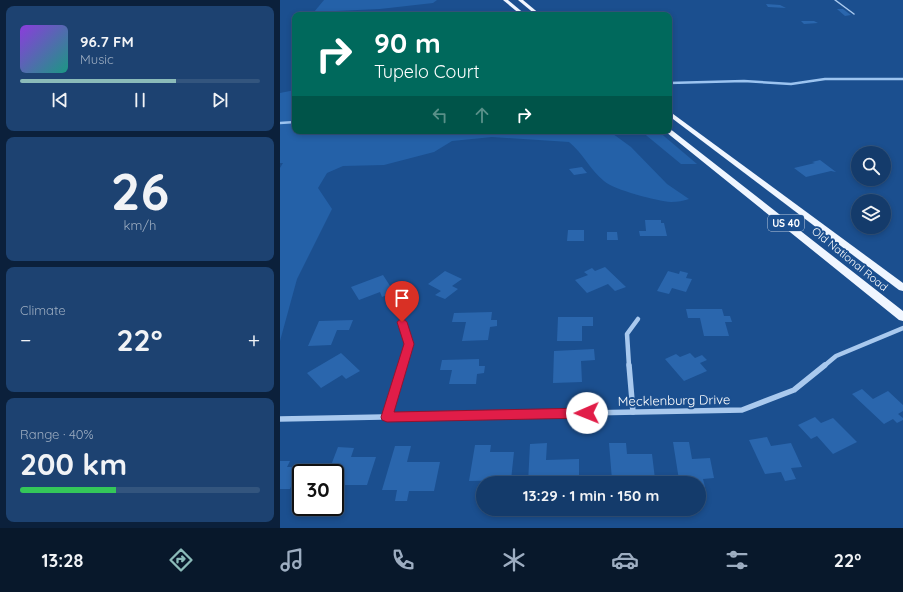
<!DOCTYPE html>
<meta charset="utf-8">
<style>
:root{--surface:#143b6b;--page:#1d4271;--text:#f1f3f6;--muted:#9dadc1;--line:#33557e;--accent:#8bbbb9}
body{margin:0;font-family:Quicksand,sans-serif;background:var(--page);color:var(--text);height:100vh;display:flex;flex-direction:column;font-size:15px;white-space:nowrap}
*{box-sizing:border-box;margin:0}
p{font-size:13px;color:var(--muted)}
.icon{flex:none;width:22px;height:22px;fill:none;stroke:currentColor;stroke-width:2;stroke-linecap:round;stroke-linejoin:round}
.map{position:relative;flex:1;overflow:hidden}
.panel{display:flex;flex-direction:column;gap:6px;padding:6px;background:#0b203b;width:280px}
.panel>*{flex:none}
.hud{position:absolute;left:12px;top:12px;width:380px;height:122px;border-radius:8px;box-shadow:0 2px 6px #0003,0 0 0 1px var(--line);background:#00695c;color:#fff;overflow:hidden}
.fabs{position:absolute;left:571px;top:146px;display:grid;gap:8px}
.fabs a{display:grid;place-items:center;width:40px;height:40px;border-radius:50%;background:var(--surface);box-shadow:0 2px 6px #0003,0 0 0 1px var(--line);font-size:20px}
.speed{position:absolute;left:12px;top:464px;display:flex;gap:8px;font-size:20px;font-weight:700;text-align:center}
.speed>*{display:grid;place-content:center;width:52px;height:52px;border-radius:50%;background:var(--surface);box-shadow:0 2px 6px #0003,0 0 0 1px var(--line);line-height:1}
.speed .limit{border:2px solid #111;border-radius:6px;background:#fff;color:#111}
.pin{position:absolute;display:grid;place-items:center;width:34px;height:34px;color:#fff;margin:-41px -17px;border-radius:50% 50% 50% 0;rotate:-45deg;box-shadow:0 0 4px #0007}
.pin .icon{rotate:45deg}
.me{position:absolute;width:44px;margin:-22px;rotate:269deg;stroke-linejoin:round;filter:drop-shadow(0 0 3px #0008)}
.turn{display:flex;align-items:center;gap:14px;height:84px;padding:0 16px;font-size:18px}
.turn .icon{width:52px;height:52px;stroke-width:2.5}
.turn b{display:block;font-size:28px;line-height:34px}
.lanes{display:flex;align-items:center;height:38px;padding:0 16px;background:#0003;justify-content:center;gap:20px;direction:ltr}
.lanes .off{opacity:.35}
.big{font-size:30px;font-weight:800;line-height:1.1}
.panel .card{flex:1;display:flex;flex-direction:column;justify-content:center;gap:6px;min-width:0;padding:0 14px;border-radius:8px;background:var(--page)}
.panel .dial{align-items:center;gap:0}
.dial b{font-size:52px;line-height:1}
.song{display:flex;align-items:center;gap:12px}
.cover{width:48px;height:48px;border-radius:6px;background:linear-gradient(135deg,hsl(270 70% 55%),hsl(170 70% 35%))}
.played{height:4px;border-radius:2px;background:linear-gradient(90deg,var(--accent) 65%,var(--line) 65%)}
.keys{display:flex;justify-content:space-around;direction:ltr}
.heat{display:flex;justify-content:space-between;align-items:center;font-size:22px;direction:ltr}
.charge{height:6px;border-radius:3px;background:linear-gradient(90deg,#34c759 40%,var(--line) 0)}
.trip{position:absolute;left:196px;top:476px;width:230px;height:40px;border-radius:20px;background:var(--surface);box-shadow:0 2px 6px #0003,0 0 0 1px var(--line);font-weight:800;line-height:40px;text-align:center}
.tabs{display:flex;height:64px;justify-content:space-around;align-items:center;background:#08182b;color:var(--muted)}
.tabs .icon{width:28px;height:28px}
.tabs .on{color:var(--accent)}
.tabs b{font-size:18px;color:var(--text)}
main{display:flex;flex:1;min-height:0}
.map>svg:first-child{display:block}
</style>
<main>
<section class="panel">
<div class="card">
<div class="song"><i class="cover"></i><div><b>96.7 FM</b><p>Music</p></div></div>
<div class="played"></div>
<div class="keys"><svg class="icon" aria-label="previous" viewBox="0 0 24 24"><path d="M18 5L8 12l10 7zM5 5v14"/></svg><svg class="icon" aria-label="pause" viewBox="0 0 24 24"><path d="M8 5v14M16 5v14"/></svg><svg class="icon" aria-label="next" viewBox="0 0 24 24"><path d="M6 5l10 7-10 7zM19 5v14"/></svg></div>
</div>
<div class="card dial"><b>26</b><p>km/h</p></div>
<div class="card"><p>Climate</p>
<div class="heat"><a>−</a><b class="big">22°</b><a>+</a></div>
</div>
<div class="card"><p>Range · 40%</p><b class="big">200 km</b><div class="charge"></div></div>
</section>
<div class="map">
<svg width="623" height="528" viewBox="0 0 623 528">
<rect width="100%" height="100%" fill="#1b4f8f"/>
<g fill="#2461a8">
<path d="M44,0h113l-4,3 -53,6 -66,3z"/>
<path d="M15,90v41h314l22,16 36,37 22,15c-6,2 -11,3 -18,3 -14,-1 -57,-12 -67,-21 -14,-11 -21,-28 -35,-39l-77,-5 -40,4 -18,11 -50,13 -41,1 -16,7 -9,15 14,21 -35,70 -17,62v-173l3,-5h-3v-70z"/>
<path d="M361,131h17l39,33h-16z"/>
</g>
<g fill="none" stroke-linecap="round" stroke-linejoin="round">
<g stroke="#9cc4f0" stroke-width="2.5">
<path d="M389,83l75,-2 47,3 34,-5h78"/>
<path d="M0,123l15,-1"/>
</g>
</g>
<g fill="#2a66ad">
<path d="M486,4l14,1 6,3 -18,-1z"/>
<path d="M557,9h6l8,6 -6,1z"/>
<path d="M521,21h13l4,2 -14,1z"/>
<path d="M540,160l16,12 -5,-1 -25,6 -12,-9 21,-5 -3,-1z"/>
<path d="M302,167l5,6 -13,2 -5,-6z"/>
<path d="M365,220h16v3h3l3,13h-27l-1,-5h7z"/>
<path d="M288,230h16v11h-17z"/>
<path d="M327,232h10l1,8h-11z"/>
<path d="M325,267l21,20 -11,4 -7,-7 -21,9 -12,-13 13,-5 -4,-3 8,-4 3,3z"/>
<path d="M165,271l17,8 -10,7 6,3 -13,10 -10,-4 6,-4 -13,-7z"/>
<path d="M388,271l11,3 1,-3 8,2 -2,5 6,1 -6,13 -14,-4 -3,6 -12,-3z"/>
<path d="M103,275l11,17 -12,5 -2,-5 -21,8 -8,-13z"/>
<path d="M406,309h36l2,7h6l2,6h-7l4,14h-25l-4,-18h-12z"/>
<path d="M212,312l-1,8h6v6l-7,1 -2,13 -26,1 4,-19h-14l2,-9z"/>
<path d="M278,317h35v9h-11v15h-25z"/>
<path d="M73,320l-4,10h-12l-6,15 -23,1 11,-25z"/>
<path d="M314,349l1,11 -14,1 1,21 -29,1 1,-32z"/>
<path d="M61,353l19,18 -14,8 -4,-4 -21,13 -14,-15z"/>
<path d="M410,353l5,5 7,-3 5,5 -7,3 7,8 -23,10 -19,-22 11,-5 4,3z"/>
<path d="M199,359v7h6l-1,7 -7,1 -1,10h-27l3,-14h-12l2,-10z"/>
<path d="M582,389l11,10 15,-8 15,14v6l-5,3 5,4v2l-6,3 -4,-4 -9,5 -32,-30z"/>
<path d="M535,417l6,6 12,-5 24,24 -24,12 -16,-18 -6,3 -13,-14z"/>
<path d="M487,437l4,9 20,-3 11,24 -11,1 5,11 -11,2 -4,-9 -16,2 -16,-34z"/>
<path d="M393,442h16l3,17 18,-1 4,20 -11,1 2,8h-6v-4h-7l-1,-4 -12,1z"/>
<path d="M267,443l-1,17 33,-1v24h-51l2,-39z"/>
<path d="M329,443h17l1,11h25l3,25 -43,1z"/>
<path d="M195,445h16l-1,7h24l-3,28 -42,1z"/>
<path d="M115,446h16l-4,16h33l-6,29h-25l-2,10h-12l2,-11h-15z"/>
<path d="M58,447l16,1 -3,9h25l-9,28h-32l6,-17h-11z"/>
<path d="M0,461h10l-3,6h12l-9,22h-10z"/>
</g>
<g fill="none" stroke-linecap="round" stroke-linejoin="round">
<path stroke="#a9c9ee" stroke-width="1.5" d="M555,0l19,14"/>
<g stroke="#a9c9ee" stroke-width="4.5">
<path d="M122,322l7,22 -6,22"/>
<path d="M349,366l-2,-32 11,-15"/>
<path d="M544,366l12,-10 67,-28"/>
</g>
<g stroke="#a9c9ee" stroke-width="5.5">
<path d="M349,365l4,47"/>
<path d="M107,417l16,-52"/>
<path d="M0,419l462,-9 52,-20 31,-25"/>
</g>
<g fill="#f0f6ff" fill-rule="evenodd">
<path d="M223,0h5l18,15h-5z"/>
<path d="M238,0h5l18,15h-5z"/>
<path d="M389,111l234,172v8l-4,-1 -230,-174z"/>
<path d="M389,128l234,183v10l-4,-1 -233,-188 3,-1z"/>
</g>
</g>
<path fill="#e11d48" stroke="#92132f" d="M122,318l5,4 7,22 -20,68 193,-4 4,2 2,3 -2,3 -4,2 -200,4 -5,-2 -1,-3 23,-73 -7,-22z"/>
<g text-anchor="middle" stroke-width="4" stroke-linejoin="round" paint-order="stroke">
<rect fill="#1b4f8f" stroke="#bbcadd" stroke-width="1" x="488" y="215" width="36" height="16" rx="3"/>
<g font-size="10" font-weight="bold" fill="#fff">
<text x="506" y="227">US 40</text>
</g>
<g font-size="11" fill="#fff" stroke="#1b4f8f">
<text transform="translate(570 259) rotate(39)" y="4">Old National Road</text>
</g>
<g font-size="13" fill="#fff" stroke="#1b4f8f">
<text transform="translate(394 400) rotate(-1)" y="5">Mecklenburg Drive</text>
</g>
</g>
</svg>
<div class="fabs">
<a><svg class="icon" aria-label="search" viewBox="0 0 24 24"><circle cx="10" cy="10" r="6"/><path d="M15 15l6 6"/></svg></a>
<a><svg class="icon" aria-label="layers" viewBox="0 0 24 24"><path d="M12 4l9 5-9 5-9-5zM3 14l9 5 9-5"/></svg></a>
</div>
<div class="speed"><div class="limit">30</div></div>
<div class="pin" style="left:122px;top:322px;background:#d93025"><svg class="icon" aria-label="arrive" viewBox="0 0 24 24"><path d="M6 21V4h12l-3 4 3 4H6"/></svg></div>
<svg class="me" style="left:307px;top:413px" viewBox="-20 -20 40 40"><circle r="19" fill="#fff"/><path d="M0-13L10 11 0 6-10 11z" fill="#e11d48"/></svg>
<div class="trip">13:29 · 1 min · 150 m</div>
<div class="hud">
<div class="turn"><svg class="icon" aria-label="right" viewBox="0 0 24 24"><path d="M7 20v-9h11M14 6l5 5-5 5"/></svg><div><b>90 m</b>Tupelo Court</div></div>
<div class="lanes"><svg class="icon off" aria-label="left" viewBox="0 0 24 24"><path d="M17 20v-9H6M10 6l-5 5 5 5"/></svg><svg class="icon off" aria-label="ahead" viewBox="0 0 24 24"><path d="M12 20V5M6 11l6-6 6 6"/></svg><svg class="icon" aria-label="right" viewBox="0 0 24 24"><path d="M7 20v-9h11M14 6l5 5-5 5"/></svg></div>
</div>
</div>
</main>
<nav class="tabs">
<b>13:28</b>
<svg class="icon on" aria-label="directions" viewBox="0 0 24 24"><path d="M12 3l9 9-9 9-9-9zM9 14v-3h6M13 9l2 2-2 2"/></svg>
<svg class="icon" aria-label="music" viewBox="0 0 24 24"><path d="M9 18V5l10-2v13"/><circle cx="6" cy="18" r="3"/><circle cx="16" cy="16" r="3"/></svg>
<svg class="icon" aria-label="phone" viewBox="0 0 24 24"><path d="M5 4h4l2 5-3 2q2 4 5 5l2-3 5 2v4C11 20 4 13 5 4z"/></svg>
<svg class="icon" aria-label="climate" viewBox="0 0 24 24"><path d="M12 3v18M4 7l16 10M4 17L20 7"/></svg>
<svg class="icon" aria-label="car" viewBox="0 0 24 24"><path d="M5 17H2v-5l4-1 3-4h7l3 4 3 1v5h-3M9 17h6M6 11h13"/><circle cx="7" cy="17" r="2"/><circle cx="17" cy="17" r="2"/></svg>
<svg class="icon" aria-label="filters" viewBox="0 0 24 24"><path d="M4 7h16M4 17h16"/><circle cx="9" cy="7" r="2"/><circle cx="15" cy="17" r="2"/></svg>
<b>22°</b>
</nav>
